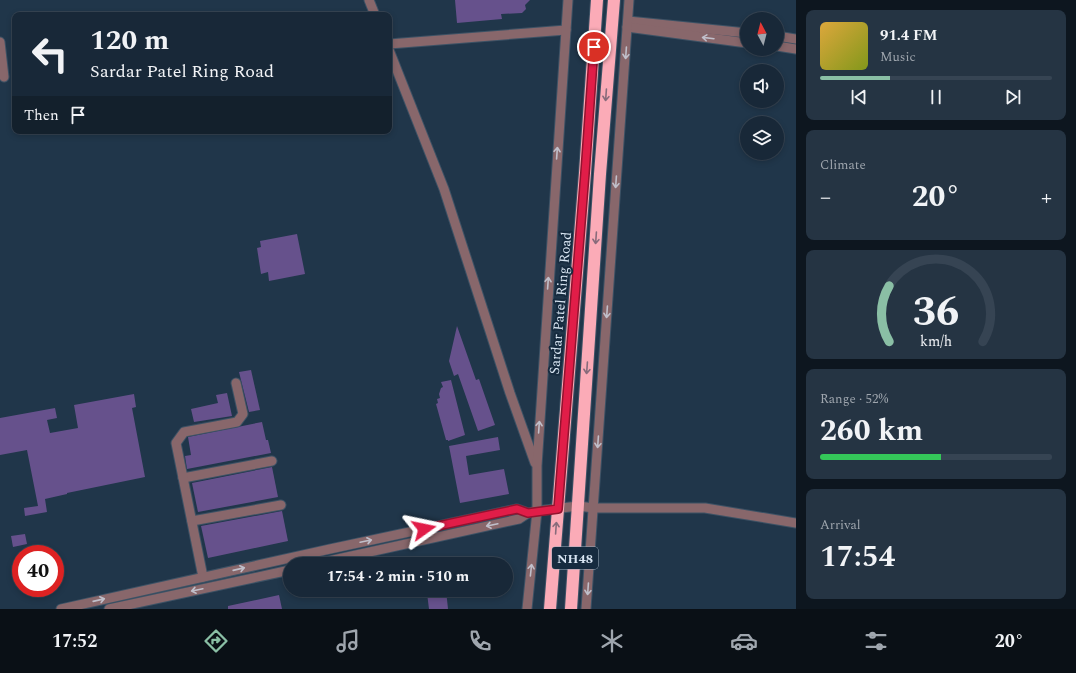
<!DOCTYPE html>
<meta charset="utf-8">
<style>
:root{--surface:#182838;--page:#253443;--text:#f1f3f6;--muted:#9fa6ae;--line:#364453;--accent:#8abfa5}
body{margin:0;font-family:Spectral,serif;background:var(--page);color:var(--text);height:100vh;display:flex;flex-direction:column;font-size:15px;white-space:nowrap}
*{box-sizing:border-box;margin:0}
p{font-size:13px;color:var(--muted)}
.icon{flex:none;width:22px;height:22px;fill:none;stroke:currentColor;stroke-width:2;stroke-linecap:round;stroke-linejoin:round}
.map{position:relative;flex:1;overflow:hidden}
.sheet{display:flex;flex-direction:column;gap:10px;padding:10px;background:#0d161f;width:280px}
.sheet>*{flex:none}
.top-card{position:absolute;left:12px;top:12px;width:380px;height:122px;border-radius:8px;box-shadow:0 2px 6px #0003,0 0 0 1px var(--line);background:#182838;color:var(--text);overflow:hidden}
.needle{width:26px;rotate:353deg}
.fabs{position:absolute;left:740px;top:12px;display:grid;gap:8px}
.fabs a{display:grid;place-items:center;width:44px;height:44px;border-radius:50%;background:var(--surface);box-shadow:0 2px 6px #0003,0 0 0 1px var(--line);font-size:20px}
.speed{position:absolute;left:12px;top:545px;display:flex;gap:8px;font-size:20px;font-weight:700;text-align:center}
.speed>*{display:grid;place-content:center;width:52px;height:52px;border-radius:50%;background:var(--surface);box-shadow:0 2px 6px #0003,0 0 0 1px var(--line);line-height:1}
.speed .limit{border:6px solid #d22;background:#fff;color:#111}
.pin{position:absolute;display:grid;place-items:center;width:34px;height:34px;color:#fff;margin:-17px;border:2px solid #fff;border-radius:50%;box-shadow:0 1px 4px #0007}
.me{position:absolute;width:44px;margin:-22px;rotate:78deg;stroke-linejoin:round;filter:drop-shadow(0 0 3px #0008)}
.turn{display:flex;align-items:center;gap:14px;height:84px;padding:0 12px;font-size:18px}
.turn .icon{width:52px;height:52px;stroke-width:2.5}
.turn b{display:block;font-size:28px;line-height:34px}
.then{display:flex;align-items:center;height:38px;padding:0 12px;background:#0003;gap:8px;font-size:15px}
.big{font-size:30px;font-weight:700;line-height:1.1}
.sheet .tile{flex:1;display:flex;flex-direction:column;justify-content:center;gap:6px;min-width:0;padding:0 14px;border-radius:8px;background:var(--page)}
.sheet .dial{align-items:center;gap:0}
.dial svg{height:104px;overflow:visible;fill:none;stroke:var(--line);stroke-width:7;stroke-linecap:round;text-anchor:middle}
.dial text{fill:var(--text);stroke:none}
.song{display:flex;align-items:center;gap:12px}
.cover{width:48px;height:48px;border-radius:6px;background:linear-gradient(135deg,hsl(40 70% 55%),hsl(70 70% 35%))}
.played{height:4px;border-radius:2px;background:linear-gradient(90deg,var(--accent) 30%,var(--line) 30%)}
.keys{display:flex;justify-content:space-around;direction:ltr}
.heat{display:flex;justify-content:space-between;align-items:center;font-size:22px;direction:ltr}
.charge{height:6px;border-radius:3px;background:linear-gradient(90deg,#34c759 52%,var(--line) 0)}
.trip{position:absolute;left:283px;top:557px;width:230px;height:40px;border-radius:20px;background:var(--surface);box-shadow:0 2px 6px #0003,0 0 0 1px var(--line);font-weight:700;line-height:40px;text-align:center}
.menu{display:flex;height:64px;justify-content:space-around;align-items:center;background:#0a1016;color:var(--muted)}
.menu .icon{width:28px;height:28px}
.menu .on{color:var(--accent)}
.menu b{font-size:18px;color:var(--text)}
main{display:flex;flex:1;min-height:0}
.map>svg:first-child{display:block}
</style>
<main>
<div class="map">
<svg width="796" height="609" viewBox="0 0 796 609">
<rect width="100%" height="100%" fill="#20364a"/>
<g fill="#66518c">
<path d="M455,0h75l-5,5 1,4 -4,4 -21,1 1,5 -45,4z"/>
<path d="M297,234l8,40 -36,7 -1,-9 -7,2 -4,-26 4,-1 -1,-6z"/>
<path d="M457,326l19,54 3,-1 16,46 -17,6 -20,-57 -4,2 -5,-15z"/>
<path d="M251,370l9,40 -11,2 -10,-40z"/>
<path d="M451,380l14,55 -17,6v-1h-2l-10,-36 2,-1 -1,-4 3,-1 -1,-4 2,-6 2,-1 -2,-5z"/>
<path d="M227,393l5,23 -38,6 -3,-13 27,-6 -2,-8z"/>
<path d="M134,394l2,13 -4,1 13,69 -78,16v1l-22,5 2,13 -22,4 -1,-8 14,-2 -11,-56 -27,5v-37l55,-10 2,10 -10,2 3,13 28,-5 -4,-23z"/>
<path d="M262,422l4,18h2l3,13 -84,16 -2,-13 6,-1 -3,-18z"/>
<path d="M498,437l2,13 -34,6 3,19 35,-6 5,25 -49,9 -11,-57z"/>
<path d="M272,467l6,30 -80,15 -6,-29z"/>
<path d="M282,511l6,30 -80,17 -7,-32z"/>
<path d="M25,534l2,10 -14,3 -2,-11z"/>
<path d="M446,590l2,19h-19l-2,-16z"/>
<path d="M279,595l3,14h-54v-3z"/>
</g>
<g fill="none" stroke-linecap="round" stroke-linejoin="round">
<defs>
<g id="minor">
<path d="M369,0l6,15"/>
<path d="M628,21l119,12"/>
<path d="M627,27l120,16"/>
<path d="M777,36l19,3"/>
<path d="M0,42l4,35"/>
<path d="M389,44l177,-14"/>
<path d="M777,46l19,3"/>
<path d="M389,50l55,139 66,204 25,70"/>
<path d="M183,478l89,-17"/>
<path d="M192,521l89,-16"/>
<path d="M315,564l204,-45 9,-6 9,-2 41,-5 16,2h111l91,15"/>
<path d="M203,577l-27,-134 8,-11 53,-10 6,-8 -7,-31"/>
<path d="M61,609l269,-60 187,-40 11,4"/>
<path d="M109,609l181,-39"/>
<path d="M527,609l10,-98v-45l31,-466"/>
<path d="M586,609l43,-609"/>
</g>
<g id="highway">
<path d="M550,609l35,-436 12,-173"/>
<path d="M571,609l29,-435 14,-174"/>
</g>
</defs>
<use href="#minor" stroke="#3d5265" stroke-width="11"/>
<use href="#highway" stroke="#3d5265" stroke-width="14"/>
<use href="#minor" stroke="#88676b" stroke-width="9"/>
<use href="#highway" stroke="#fbabb7" stroke-width="12"/>
</g>
<defs><path id="oneway-shaft" d="M-6 0H5M1.5-3L5.5 0L1.5 3" fill="none" stroke-width="1.6" stroke-linecap="round" stroke-linejoin="round"/></defs>
<g stroke="#c0bfca">
<use href="#oneway-shaft" transform="translate(708 38) rotate(-173)"/>
<use href="#oneway-shaft" transform="translate(626 53) rotate(94)"/>
<use href="#oneway-shaft" transform="translate(557 153) rotate(-86)"/>
<use href="#oneway-shaft" transform="translate(616 182) rotate(94)"/>
<use href="#oneway-shaft" transform="translate(548 283) rotate(-86)"/>
<use href="#oneway-shaft" transform="translate(607 312) rotate(94)"/>
<use href="#oneway-shaft" transform="translate(539 427) rotate(-86)"/>
<use href="#oneway-shaft" transform="translate(598 442) rotate(94)"/>
<use href="#oneway-shaft" transform="translate(492 525) rotate(168)"/>
<use href="#oneway-shaft" transform="translate(366 541) rotate(-12)"/>
<use href="#oneway-shaft" transform="translate(239 569) rotate(-13)"/>
<use href="#oneway-shaft" transform="translate(531 570) rotate(-84)"/>
<use href="#oneway-shaft" transform="translate(588 589) rotate(94)"/>
<use href="#oneway-shaft" transform="translate(197 590) rotate(168)"/>
<use href="#oneway-shaft" transform="translate(99 600) rotate(-13)"/>
</g>
<g stroke="#886b7b">
<use href="#oneway-shaft" transform="translate(606 95) rotate(94)"/>
<use href="#oneway-shaft" transform="translate(596 238) rotate(94)"/>
<use href="#oneway-shaft" transform="translate(587 368) rotate(94)"/>
<use href="#oneway-shaft" transform="translate(556 528) rotate(-86)"/>
</g>
<g fill="none" stroke-linecap="round" stroke-linejoin="round">
<defs>
<path id="route" d="M424,529l93,-20 11,4 30,-4 27,-336 9,-126"/>
</defs>
<use href="#route" stroke="#92132f" stroke-width="10"/>
<use href="#route" stroke="#e11d48" stroke-width="7"/>
</g>
<g text-anchor="middle" stroke-width="4" stroke-linejoin="round" paint-order="stroke">
<rect fill="#162b3f" stroke="#9eadbc" stroke-width="1" x="552" y="547" width="46" height="22" rx="3"/>
<g font-size="13" font-weight="bold" fill="#d8e5f2">
<text x="575" y="563">NH48</text>
</g>
<g font-size="14" fill="#d8e5f2" stroke="#162b3f">
<text transform="translate(560 303) rotate(-85)" y="5">Sardar Patel Ring Road</text>
</g>
</g>
</svg>
<div class="fabs">
<a><svg class="needle" viewBox="-14 -14 28 28"><path d="M0-13l5 13h-10z" fill="#e53935"/><path d="M0 13l5-13h-10z" fill="#9fa6ae"/></svg></a>
<a><svg class="icon" aria-label="sound" viewBox="0 0 24 24"><path d="M4 9h4l5-4v14l-5-4H4zM17 9q2 3 0 6"/></svg></a>
<a><svg class="icon" aria-label="layers" viewBox="0 0 24 24"><path d="M12 4l9 5-9 5-9-5zM3 14l9 5 9-5"/></svg></a>
</div>
<div class="speed"><div class="limit">40</div></div>
<div class="pin" style="left:594px;top:47px;background:#d93025"><svg class="icon" aria-label="arrive" viewBox="0 0 24 24"><path d="M6 21V4h12l-3 4 3 4H6"/></svg></div>
<svg class="me" style="left:424px;top:529px" viewBox="-20 -20 40 40"><path d="M0-17L14 15 0 8-14 15z" fill="#e11d48" stroke="#fff" stroke-width="4"/></svg>
<div class="trip">17:54 · 2 min · 510 m</div>
<div class="top-card">
<div class="turn"><svg class="icon" aria-label="left" viewBox="0 0 24 24"><path d="M17 20v-9H6M10 6l-5 5 5 5"/></svg><div><b>120 m</b>Sardar Patel Ring Road</div></div>
<div class="then">Then<svg class="icon" aria-label="arrive" viewBox="0 0 24 24"><path d="M6 21V4h12l-3 4 3 4H6"/></svg></div>
</div>
</div>
<section class="sheet">
<div class="tile">
<div class="song"><i class="cover"></i><div><b>91.4 FM</b><p>Music</p></div></div>
<div class="played"></div>
<div class="keys"><svg class="icon" aria-label="previous" viewBox="0 0 24 24"><path d="M18 5L8 12l10 7zM5 5v14"/></svg><svg class="icon" aria-label="pause" viewBox="0 0 24 24"><path d="M8 5v14M16 5v14"/></svg><svg class="icon" aria-label="next" viewBox="0 0 24 24"><path d="M6 5l10 7-10 7zM19 5v14"/></svg></div>
</div>
<div class="tile"><p>Climate</p>
<div class="heat"><a>−</a><b class="big">20°</b><a>+</a></div>
</div>
<div class="tile dial"><svg viewBox="0 0 100 80">
<path d="M14 69A42 42 0 1 1 86 69"/>
<path d="M14 69A42 42 0 0 1 14 26" stroke="#8abfa5"/>
<text x="50" y="56" font-size="32" font-weight="700">36</text>
<text x="50" y="72" font-size="11">km/h</text>
</svg></div>
<div class="tile"><p>Range · 52%</p><b class="big">260 km</b><div class="charge"></div></div>
<div class="tile"><p>Arrival</p><b class="big">17:54</b></div>
</section>
</main>
<nav class="menu">
<b>17:52</b>
<svg class="icon on" aria-label="directions" viewBox="0 0 24 24"><path d="M12 3l9 9-9 9-9-9zM9 14v-3h6M13 9l2 2-2 2"/></svg>
<svg class="icon" aria-label="music" viewBox="0 0 24 24"><path d="M9 18V5l10-2v13"/><circle cx="6" cy="18" r="3"/><circle cx="16" cy="16" r="3"/></svg>
<svg class="icon" aria-label="phone" viewBox="0 0 24 24"><path d="M5 4h4l2 5-3 2q2 4 5 5l2-3 5 2v4C11 20 4 13 5 4z"/></svg>
<svg class="icon" aria-label="climate" viewBox="0 0 24 24"><path d="M12 3v18M4 7l16 10M4 17L20 7"/></svg>
<svg class="icon" aria-label="car" viewBox="0 0 24 24"><path d="M5 17H2v-5l4-1 3-4h7l3 4 3 1v5h-3M9 17h6M6 11h13"/><circle cx="7" cy="17" r="2"/><circle cx="17" cy="17" r="2"/></svg>
<svg class="icon" aria-label="filters" viewBox="0 0 24 24"><path d="M4 7h16M4 17h16"/><circle cx="9" cy="7" r="2"/><circle cx="15" cy="17" r="2"/></svg>
<b>20°</b>
</nav>
